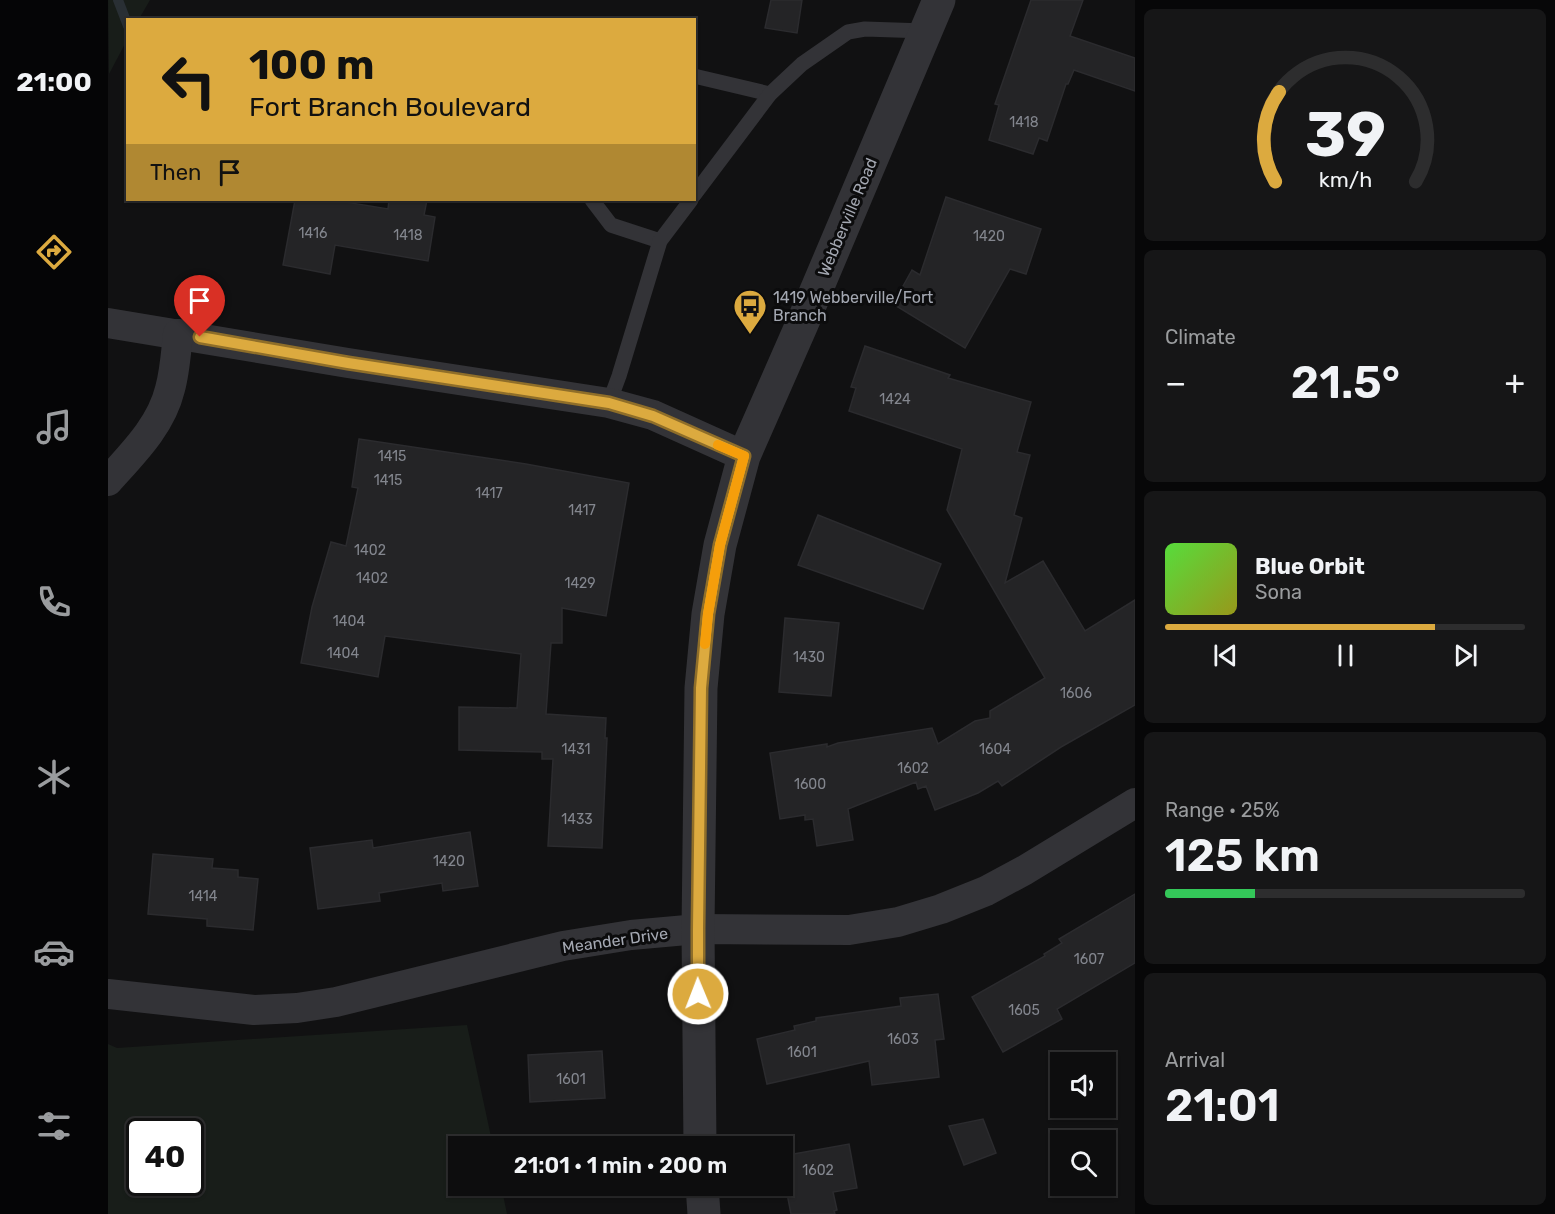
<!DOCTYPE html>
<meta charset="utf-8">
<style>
:root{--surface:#0d0d0e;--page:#161617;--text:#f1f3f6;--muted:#9a9c9e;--line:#2d2d2e;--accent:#dcaa3f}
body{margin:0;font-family:Rubik,sans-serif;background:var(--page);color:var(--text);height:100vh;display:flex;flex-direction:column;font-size:22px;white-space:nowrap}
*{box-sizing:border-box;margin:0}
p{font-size:20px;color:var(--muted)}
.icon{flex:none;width:33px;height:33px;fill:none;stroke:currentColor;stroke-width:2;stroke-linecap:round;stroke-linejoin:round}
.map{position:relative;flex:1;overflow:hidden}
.sheet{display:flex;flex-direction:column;gap:9px;padding:9px;background:#070708;width:420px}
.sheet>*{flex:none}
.top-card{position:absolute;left:18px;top:18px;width:570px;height:183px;border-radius:0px;box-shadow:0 2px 4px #0004,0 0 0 2px var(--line);background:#dcaa3f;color:#111;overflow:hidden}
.tools{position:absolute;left:942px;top:1052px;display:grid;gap:12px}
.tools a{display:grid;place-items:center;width:66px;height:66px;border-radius:0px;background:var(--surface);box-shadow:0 2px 4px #0004,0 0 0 2px var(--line);font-size:30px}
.speed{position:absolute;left:18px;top:1118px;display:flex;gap:12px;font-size:30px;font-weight:700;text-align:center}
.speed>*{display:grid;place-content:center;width:78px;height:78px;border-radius:50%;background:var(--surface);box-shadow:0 2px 4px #0004,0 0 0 2px var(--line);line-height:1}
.speed .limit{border:3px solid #111;border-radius:9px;background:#fff;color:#111}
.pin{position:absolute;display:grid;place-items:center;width:51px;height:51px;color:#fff;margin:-62px -26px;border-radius:50% 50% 50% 0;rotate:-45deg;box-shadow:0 0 6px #0007}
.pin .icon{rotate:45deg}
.me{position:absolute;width:66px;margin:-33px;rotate:359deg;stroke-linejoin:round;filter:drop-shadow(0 0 4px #0008)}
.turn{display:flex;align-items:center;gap:21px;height:126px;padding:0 24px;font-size:27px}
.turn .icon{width:78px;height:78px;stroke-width:2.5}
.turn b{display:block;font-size:42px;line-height:51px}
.then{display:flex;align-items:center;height:57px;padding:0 24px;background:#0003;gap:12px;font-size:22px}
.big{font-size:45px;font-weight:600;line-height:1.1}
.sheet .card{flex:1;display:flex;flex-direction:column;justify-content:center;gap:9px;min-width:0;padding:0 21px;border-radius:9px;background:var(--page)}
.sheet .dial{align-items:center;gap:0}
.dial svg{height:156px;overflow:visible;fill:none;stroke:var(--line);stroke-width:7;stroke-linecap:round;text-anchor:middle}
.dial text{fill:var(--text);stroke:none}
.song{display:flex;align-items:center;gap:18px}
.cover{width:72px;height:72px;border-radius:9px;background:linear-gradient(135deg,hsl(110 70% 55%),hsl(60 70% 35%))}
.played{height:6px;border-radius:3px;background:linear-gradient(90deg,var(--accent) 75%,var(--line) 75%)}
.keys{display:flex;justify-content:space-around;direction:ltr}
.heat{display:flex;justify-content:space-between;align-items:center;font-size:33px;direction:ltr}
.charge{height:9px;border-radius:4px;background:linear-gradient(90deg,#34c759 25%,var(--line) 0)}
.trip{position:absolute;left:340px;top:1136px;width:345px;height:60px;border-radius:0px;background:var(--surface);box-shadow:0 2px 4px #0004,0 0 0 2px var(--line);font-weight:600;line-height:60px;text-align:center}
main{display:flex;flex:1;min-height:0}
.tab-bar{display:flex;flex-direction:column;width:108px;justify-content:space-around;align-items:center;background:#050506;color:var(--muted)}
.tab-bar .icon{width:42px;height:42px}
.tab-bar .current{color:var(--accent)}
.tab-bar b{font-size:27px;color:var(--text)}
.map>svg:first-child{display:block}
</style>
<main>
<nav class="tab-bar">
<b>21:00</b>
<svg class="icon current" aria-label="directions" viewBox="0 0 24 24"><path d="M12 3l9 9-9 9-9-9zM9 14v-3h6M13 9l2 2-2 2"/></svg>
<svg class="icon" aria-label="music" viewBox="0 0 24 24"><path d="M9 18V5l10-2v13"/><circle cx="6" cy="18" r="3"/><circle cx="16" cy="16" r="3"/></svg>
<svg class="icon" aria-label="phone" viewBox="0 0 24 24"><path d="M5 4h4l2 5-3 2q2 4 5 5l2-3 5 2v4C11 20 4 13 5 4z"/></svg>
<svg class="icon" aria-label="climate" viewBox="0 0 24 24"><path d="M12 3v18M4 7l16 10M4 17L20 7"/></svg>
<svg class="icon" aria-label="car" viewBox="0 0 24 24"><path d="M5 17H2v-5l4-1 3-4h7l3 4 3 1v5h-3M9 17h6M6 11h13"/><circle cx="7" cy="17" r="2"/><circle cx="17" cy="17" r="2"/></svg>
<svg class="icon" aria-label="filters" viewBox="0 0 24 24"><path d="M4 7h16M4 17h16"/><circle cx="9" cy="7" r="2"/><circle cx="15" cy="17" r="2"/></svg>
</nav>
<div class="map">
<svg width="1027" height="1214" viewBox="0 0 1027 1214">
<rect width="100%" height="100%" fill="#111112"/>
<g fill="#181d19" fill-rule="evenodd">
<path d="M0,0h42l-11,19 -11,1 -1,20 -18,34z"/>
<path d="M359,1025l26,121h-34v39h42l6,29h-399v-170l9,4zM32,1131h50v51h-50z"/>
</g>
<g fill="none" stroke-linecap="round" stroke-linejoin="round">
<path stroke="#292f34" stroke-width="10" d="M10,0l10,26"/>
</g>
<g fill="#242426" stroke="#2b2b2e" stroke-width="1.5">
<path d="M663,0h31l-5,33 -32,-5z"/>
<path d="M923,0h52l-13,36 65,22v33l-61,-21 -6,14h-2l-19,57 -8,-3 -6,16 -44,-14 10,-35 -4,-1z"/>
<path d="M838,197l95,32 -15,45 -16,-5 -45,79 -72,-44 19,-34 8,5z"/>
<path d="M187,200h38l55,9 1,-9h38l-3,15 11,2 -7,44 -93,-16 -5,29 -47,-9z"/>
<path d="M757,346l85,29 -2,3 83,24 -14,50 13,3 -16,60 8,3 -17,65 38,-22 42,70 50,-31v105l-74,42 -59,39 -4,-5 -20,12 -43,17 -9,-24 -8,3 -2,-7 -68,27 5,31 -36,6 -4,-27 -8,1v-5l-25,4 -10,-66 57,-9v3l11,-4 94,-15 6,16 37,-23 15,-3v-7l55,-33 -98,-168 15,-61 -113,-38 7,-23 -5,-1z"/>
<path d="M251,439l167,25 103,19 -23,133 -44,-8v35h-11l-5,71 60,4 -1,20h2l-5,110 -54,-2 5,-87h-11v-7l-83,-2v-43l58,1 4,-54 -136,-18 -7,41 -77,-14 11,-56 19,-65 15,4 12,-58 -6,-1z"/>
<path d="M710,515l123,49 -18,45 -125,-44z"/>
<path d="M677,618l54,5 -8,73 -52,-4z"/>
<path d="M362,832l8,54 -35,5 -1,-8 -63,10 1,8 -62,8 -8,-61 62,-8 1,8z"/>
<path d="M45,854l60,5 -1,9 26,2v7l20,2 -5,51 -46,-4v-7l-59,-5z"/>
<path d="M1027,894v69l-78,46 5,10 -59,33 -31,-55 73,-41 -1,-2 18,-11 -3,-4z"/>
<path d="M830,994l6,45 -9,1 4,37 -67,8 -3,-24 -102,23 -10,-45 38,-9 -1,-4 22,-5v-3l85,-12 -1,-8z"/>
<path d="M494,1051l3,47 -75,4 -2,-47z"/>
<path d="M875,1119l13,34 -32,12 -15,-39z"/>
<path d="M741,1144l8,44 -24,4 4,18 -3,1 1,3h-44l-8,-41v-17z"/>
</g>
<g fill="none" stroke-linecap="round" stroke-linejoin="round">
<g stroke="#333337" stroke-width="15">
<path d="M586,76l76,18"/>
<path d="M586,195l76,-101 32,-30 46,-32 17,-3 60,2"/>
<path d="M484,200l19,25 49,16"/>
<path d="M501,403l10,-27 41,-135 31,-41"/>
</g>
<g stroke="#333337" stroke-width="30">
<path d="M0,323l240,40 261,40 44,12 91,41"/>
<path d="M0,481c25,-28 53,-55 62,-92 5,-18 6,-37 8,-55"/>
<path d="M0,994l146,16 43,-2 39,-6 227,-56 68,-11 67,-6 151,1 49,-8 43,-13 45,-18 39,-21 110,-67"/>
</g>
<g stroke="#333337" stroke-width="33">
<path d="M592,1146l-2,-217 3,-241 7,-74 12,-69 24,-89 58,-132 137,-324"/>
<path d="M594,1185l2,29"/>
</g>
</g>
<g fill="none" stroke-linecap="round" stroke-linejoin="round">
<defs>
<path id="route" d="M92,337l148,26 261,40 44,13 91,40 -24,89 -12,69 -7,74 -3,241v65"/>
</defs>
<use href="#route" stroke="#8f6e29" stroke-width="15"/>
<use href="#route" stroke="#dcaa3f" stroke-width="10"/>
<path stroke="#f59e0b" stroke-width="10" d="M597,644l3,-30 12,-69 24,-89 -26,-11"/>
</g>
<defs>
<symbol id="bus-pin" viewBox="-11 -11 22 30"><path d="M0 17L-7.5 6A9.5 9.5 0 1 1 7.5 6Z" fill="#dcaa3f" stroke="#0c0c0d"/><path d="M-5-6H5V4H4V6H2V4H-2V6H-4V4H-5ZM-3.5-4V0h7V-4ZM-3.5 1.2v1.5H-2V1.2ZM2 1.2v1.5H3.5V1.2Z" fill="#111"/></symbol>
</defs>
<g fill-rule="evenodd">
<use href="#bus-pin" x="623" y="287" width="38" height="52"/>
</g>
<g text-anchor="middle" stroke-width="6" stroke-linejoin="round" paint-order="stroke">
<g font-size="14" fill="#83868e">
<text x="916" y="127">1418</text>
<text x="205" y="238">1416</text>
<text x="300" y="240">1418</text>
<text x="881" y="241">1420</text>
<text x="787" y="404">1424</text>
<text x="284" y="461">1415</text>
<text x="280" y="485">1415</text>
<text x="381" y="498">1417</text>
<text x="474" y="515">1417</text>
<text x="262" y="555">1402</text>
<text x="264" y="583">1402</text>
<text x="472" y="588">1429</text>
<text x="241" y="626">1404</text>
<text x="235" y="658">1404</text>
<text x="701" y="662">1430</text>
<text x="968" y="698">1606</text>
<text x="468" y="754">1431</text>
<text x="887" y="754">1604</text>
<text x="805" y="773">1602</text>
<text x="702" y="789">1600</text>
<text x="469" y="824">1433</text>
<text x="341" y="866">1420</text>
<text x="95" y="901">1414</text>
<text x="981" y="964">1607</text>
<text x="916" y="1015">1605</text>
<text x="795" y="1044">1603</text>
<text x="694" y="1057">1601</text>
<text x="463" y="1084">1601</text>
<text x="710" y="1175">1602</text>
</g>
<g font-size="16" fill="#a4a8b2" stroke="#0c0c0d">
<text transform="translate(739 217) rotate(-67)" y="6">Webberville Road</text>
<text transform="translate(507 940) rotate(-8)" y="6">Meander Drive</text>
</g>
<g font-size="16" fill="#a4a8b2" stroke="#0c0c0d" text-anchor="start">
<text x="665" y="303">1419 Webberville/Fort<tspan x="665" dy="18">Branch</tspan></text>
</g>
</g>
</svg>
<div class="tools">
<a><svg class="icon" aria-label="sound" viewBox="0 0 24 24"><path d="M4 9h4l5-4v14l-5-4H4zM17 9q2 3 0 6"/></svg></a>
<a><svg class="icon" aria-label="search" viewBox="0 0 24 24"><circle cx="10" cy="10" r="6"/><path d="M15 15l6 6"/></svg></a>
</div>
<div class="speed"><div class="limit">40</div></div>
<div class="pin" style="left:92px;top:337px;background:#d93025"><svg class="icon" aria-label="arrive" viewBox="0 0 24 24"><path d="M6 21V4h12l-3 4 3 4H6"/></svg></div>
<svg class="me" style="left:590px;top:994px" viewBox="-20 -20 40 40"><circle r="17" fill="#dcaa3f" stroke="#fff" stroke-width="3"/><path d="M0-11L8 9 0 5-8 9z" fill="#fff"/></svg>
<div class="trip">21:01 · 1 min · 200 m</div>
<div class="top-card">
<div class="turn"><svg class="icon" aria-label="left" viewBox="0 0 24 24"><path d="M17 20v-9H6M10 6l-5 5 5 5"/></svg><div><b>100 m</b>Fort Branch Boulevard</div></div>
<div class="then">Then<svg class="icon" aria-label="arrive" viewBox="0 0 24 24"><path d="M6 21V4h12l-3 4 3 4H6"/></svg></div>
</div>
</div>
<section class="sheet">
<div class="card dial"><svg viewBox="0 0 100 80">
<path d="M14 69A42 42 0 1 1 86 69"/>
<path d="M14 69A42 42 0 0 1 16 23" stroke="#dcaa3f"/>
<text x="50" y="56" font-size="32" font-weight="700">39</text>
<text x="50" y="72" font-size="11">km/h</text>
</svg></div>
<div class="card"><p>Climate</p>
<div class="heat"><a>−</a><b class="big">21.5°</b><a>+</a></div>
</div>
<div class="card">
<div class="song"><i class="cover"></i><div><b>Blue Orbit</b><p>Sona</p></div></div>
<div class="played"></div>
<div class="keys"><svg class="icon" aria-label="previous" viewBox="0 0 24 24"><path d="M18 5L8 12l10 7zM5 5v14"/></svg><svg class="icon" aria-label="pause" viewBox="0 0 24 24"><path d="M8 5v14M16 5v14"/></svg><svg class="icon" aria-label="next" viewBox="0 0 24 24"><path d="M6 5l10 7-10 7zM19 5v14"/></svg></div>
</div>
<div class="card"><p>Range · 25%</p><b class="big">125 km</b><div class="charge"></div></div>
<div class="card"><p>Arrival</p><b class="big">21:01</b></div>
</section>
</main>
